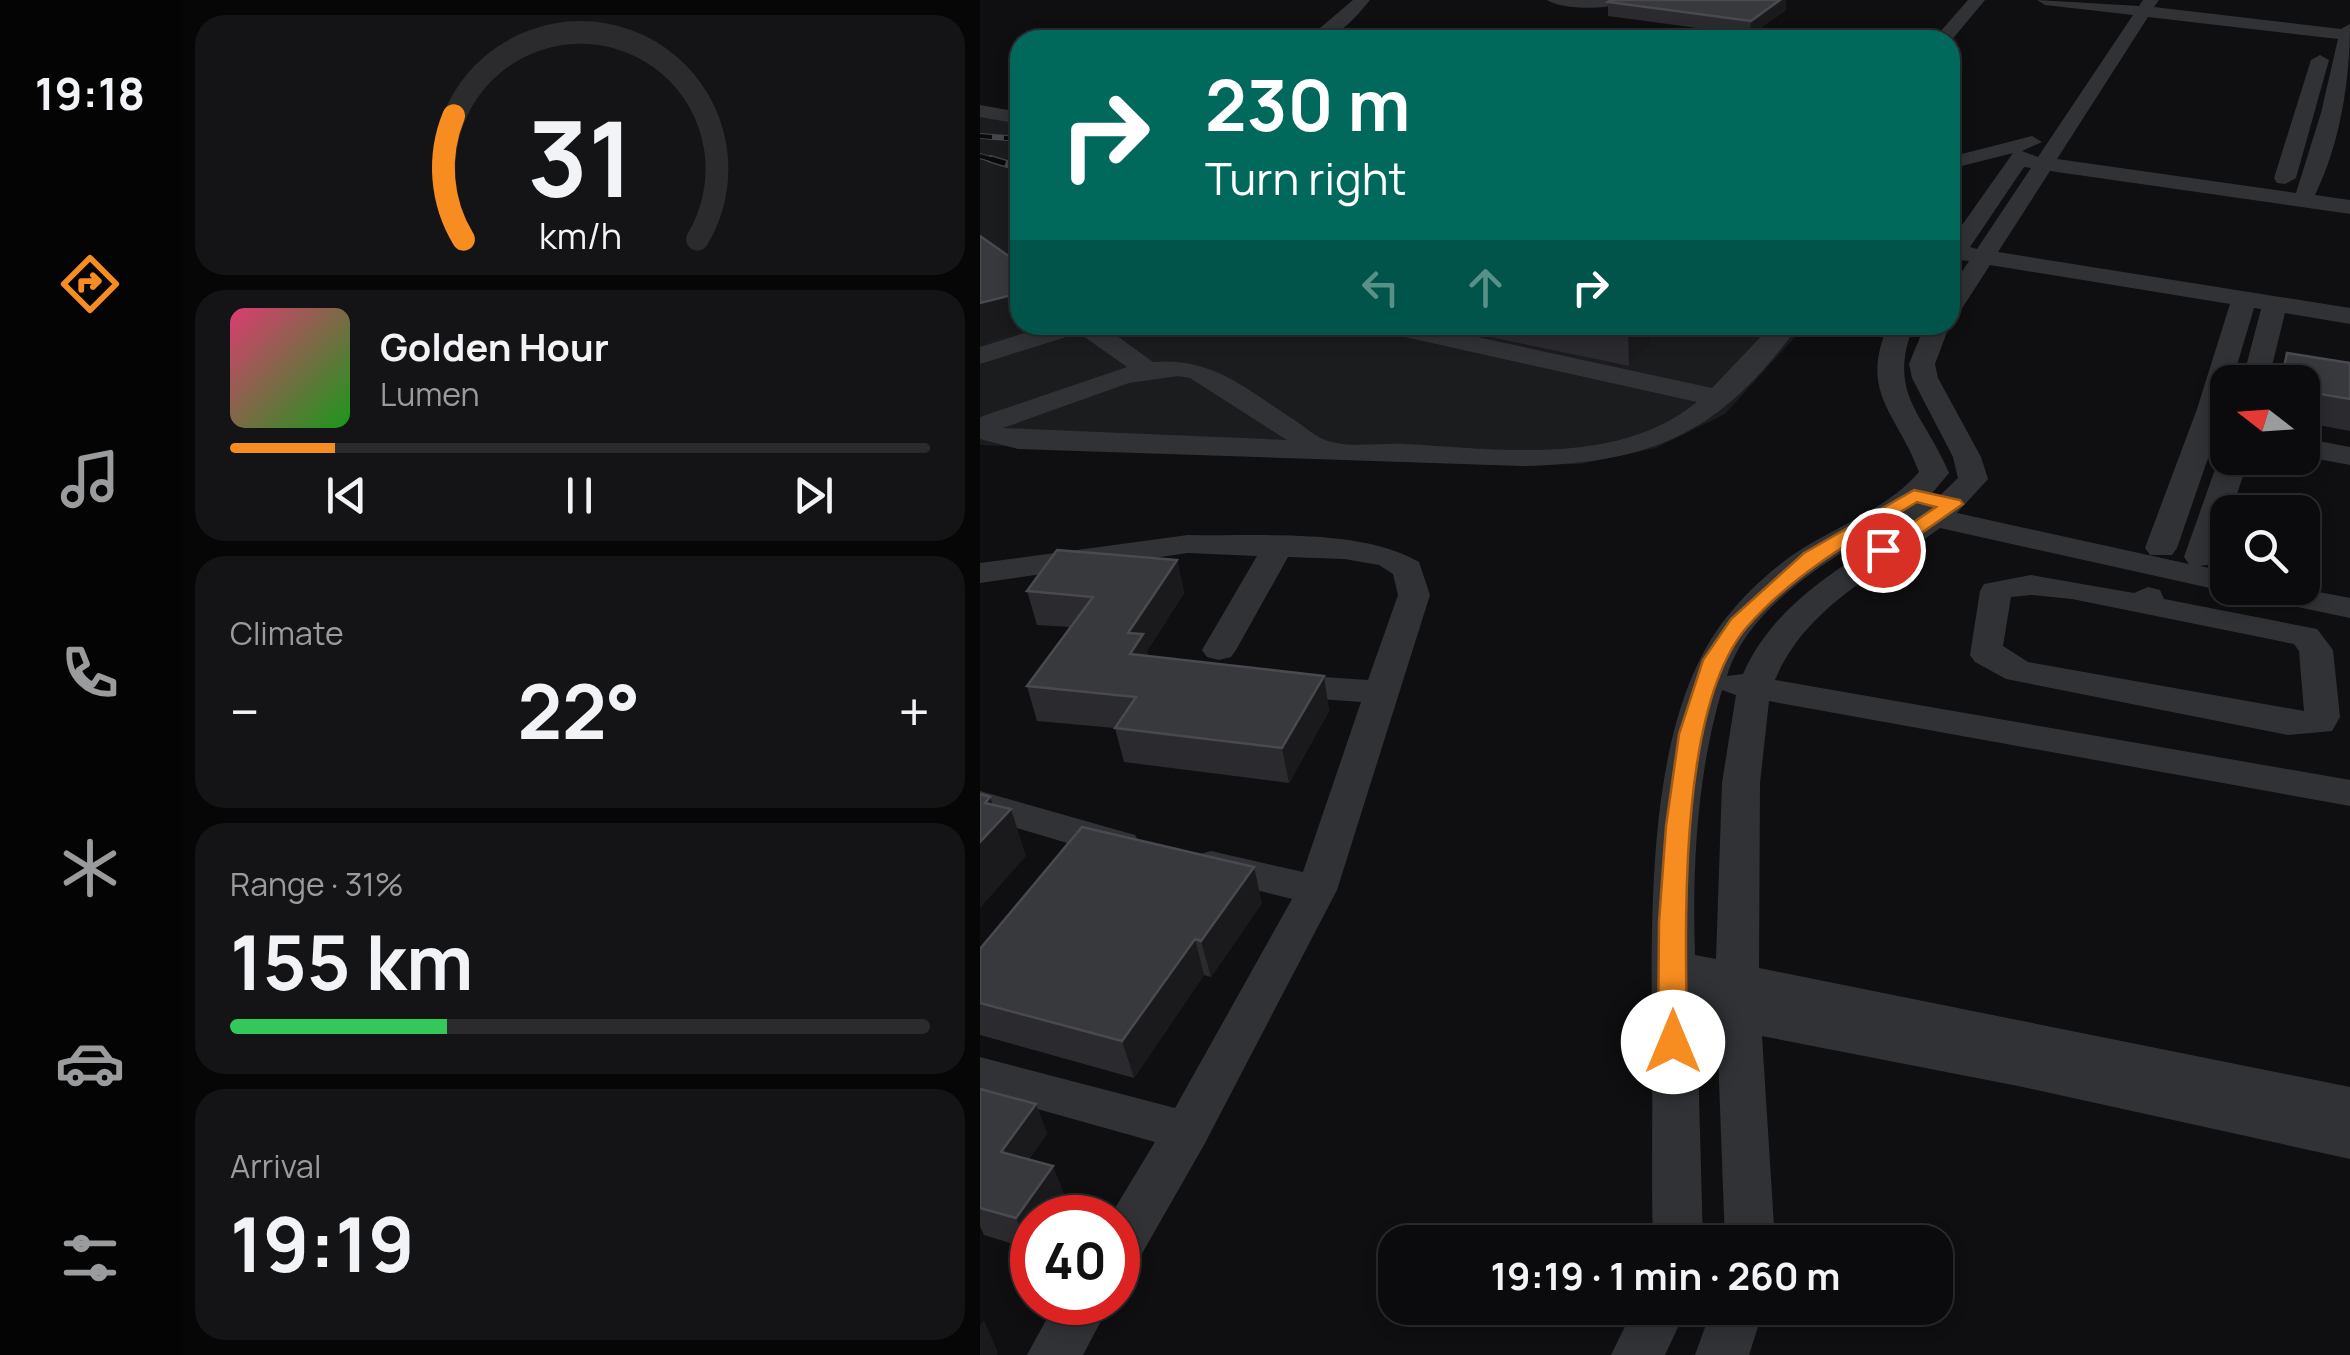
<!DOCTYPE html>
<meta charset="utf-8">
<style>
:root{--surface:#0b0b0d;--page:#141416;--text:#f1f3f6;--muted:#9a9b9d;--line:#2b2b2e;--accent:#f78c20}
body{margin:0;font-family:Manrope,sans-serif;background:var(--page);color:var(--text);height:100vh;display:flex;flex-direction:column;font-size:38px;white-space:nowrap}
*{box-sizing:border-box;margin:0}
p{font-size:32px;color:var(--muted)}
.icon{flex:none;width:55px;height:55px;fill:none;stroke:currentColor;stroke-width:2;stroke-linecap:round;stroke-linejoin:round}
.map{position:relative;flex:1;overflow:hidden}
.panel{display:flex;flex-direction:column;gap:15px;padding:15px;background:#060607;width:800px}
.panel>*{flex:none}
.banner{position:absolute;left:30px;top:30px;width:950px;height:305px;border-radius:30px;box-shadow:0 5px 15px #0003,0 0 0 2px var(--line);background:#00695c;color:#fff;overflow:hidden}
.needle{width:65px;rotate:287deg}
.buttons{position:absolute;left:1230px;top:365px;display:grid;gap:20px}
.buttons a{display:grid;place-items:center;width:110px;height:110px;border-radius:20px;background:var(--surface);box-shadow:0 5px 15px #0003,0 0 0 2px var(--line);font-size:50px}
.speed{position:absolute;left:30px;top:1195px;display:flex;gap:20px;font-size:50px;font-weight:700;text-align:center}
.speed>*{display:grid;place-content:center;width:130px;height:130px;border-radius:50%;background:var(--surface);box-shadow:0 5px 15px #0003,0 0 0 2px var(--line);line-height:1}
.speed .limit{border:15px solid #d22;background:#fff;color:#111}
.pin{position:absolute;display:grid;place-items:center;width:85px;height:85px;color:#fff;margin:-42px;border:5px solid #fff;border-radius:50%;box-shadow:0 2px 10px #0007}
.me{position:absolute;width:110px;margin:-55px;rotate:0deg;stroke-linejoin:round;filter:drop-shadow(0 0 8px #0008)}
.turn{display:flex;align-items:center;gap:35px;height:210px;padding:0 30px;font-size:45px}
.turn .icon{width:130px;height:130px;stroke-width:2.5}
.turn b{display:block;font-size:70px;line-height:85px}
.lanes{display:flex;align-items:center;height:95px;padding:0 30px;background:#0003;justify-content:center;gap:50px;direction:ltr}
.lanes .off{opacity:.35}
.big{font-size:75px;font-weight:700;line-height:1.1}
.panel .widget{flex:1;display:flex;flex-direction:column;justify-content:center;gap:15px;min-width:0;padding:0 35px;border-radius:30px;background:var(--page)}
.panel .dial{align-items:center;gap:0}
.dial svg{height:260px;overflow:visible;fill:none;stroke:var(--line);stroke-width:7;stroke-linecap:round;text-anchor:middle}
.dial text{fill:var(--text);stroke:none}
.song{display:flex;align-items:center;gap:30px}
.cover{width:120px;height:120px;border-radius:15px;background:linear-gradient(135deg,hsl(340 70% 55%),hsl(120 70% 35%))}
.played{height:10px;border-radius:5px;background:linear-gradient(90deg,var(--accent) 15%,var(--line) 15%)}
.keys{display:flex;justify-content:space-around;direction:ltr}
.heat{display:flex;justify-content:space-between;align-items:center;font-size:55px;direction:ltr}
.charge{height:15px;border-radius:8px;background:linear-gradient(90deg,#34c759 31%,var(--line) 0)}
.trip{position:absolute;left:398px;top:1225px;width:575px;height:100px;border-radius:30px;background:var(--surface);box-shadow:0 5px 15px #0003,0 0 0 2px var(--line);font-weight:700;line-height:100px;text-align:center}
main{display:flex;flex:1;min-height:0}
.dock{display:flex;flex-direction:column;width:180px;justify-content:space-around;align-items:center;background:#040405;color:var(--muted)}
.dock .icon{width:70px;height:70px}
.dock .on{color:var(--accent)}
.dock b{font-size:45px;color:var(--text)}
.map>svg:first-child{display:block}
</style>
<main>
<nav class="dock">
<b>19:18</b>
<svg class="icon on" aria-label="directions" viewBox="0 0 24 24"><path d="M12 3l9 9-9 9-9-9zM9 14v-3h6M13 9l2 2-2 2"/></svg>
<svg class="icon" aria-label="music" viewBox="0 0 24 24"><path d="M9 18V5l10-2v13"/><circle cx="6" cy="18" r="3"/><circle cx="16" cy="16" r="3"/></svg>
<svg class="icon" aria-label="phone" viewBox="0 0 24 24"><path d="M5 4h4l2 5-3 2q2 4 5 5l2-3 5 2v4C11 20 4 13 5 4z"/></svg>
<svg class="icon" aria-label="climate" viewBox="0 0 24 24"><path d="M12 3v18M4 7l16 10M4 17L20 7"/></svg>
<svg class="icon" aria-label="car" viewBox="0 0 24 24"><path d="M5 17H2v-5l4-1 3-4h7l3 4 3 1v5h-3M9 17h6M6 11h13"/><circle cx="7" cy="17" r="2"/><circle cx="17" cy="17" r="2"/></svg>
<svg class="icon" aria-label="filters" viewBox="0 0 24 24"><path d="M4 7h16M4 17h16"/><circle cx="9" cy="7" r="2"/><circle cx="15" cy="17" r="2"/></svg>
</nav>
<section class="panel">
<div class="widget dial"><svg viewBox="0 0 100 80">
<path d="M14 69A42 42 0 1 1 86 69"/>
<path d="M14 69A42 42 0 0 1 11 31" stroke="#f78c20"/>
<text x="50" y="56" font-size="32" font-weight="700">31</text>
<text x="50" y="72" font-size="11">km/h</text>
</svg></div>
<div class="widget">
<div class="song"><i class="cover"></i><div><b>Golden Hour</b><p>Lumen</p></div></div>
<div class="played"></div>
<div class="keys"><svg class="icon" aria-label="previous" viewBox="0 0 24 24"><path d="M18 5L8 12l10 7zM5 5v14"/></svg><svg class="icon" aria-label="pause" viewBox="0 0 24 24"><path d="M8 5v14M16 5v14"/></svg><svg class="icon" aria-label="next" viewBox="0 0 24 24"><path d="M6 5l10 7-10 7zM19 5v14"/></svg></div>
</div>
<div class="widget"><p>Climate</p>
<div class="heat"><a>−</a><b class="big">22°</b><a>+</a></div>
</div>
<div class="widget"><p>Range · 31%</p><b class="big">155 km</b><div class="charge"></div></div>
<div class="widget"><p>Arrival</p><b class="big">19:19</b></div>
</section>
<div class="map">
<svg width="1370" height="1355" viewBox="0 0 1370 1355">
<rect width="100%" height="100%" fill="#0f0f11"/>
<path fill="#1b1c1e" d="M0,106l40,6v213h786l-81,89 -69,34 -75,16 -91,1 -510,-20z"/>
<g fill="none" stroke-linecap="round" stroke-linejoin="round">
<g fill="#303236" fill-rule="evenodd">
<path d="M373,0h17c-19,23 -33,40 -64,40z"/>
<path d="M567,0h72l1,2c-13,9 -60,7 -73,-2z"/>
<path d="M988,0h17l-35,42 -17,-2z"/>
<path d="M1057,0l102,6 4,-6h16l-5,7 187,22 9,-5c0,57 -10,120 -35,171l35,5v14l-300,-43 -52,81 352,56v16l-65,-11 -17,69h-26l19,-73 -7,-1 -22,74h-4l-3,27 -48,139 -5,7h-22l-5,-7 52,-139 33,-105 -240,-39 -31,48 -9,2v-26l19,-28 -8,-1 -11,6v-24l63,-89 -63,16v-12l82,-21 10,6 -20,9 16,6 95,-142 -88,-10zM1168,17l190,22 -17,74 -25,80 -239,-34zM1044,167l7,1 -54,81 -7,-2z"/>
<path d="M1340,55l9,5 -33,118 -11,6 -8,-1 -3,-5 37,-118z"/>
<path d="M0,105l40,7v12l-40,-7z"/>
<path d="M71,325h51l51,37c61,-5 94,28 143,59 9,6 21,17 32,20 22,7 53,2 76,3 96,5 213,23 293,-42l-310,-69 -13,-8h48l290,63 60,-63h27c-79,109 -146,138 -277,141l-504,-17 -38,-10v-22l147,-50 -48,-34 -99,31v-17zM198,376l12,2 97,62 -284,-12 126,-45z"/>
<path d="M908,325h26c-28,69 10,88 35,148l-26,31 6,2 29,-28 -5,-21 -41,-79 -3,-14 16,-39 25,-1 -15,40 3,14 43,79 7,22 -31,34 241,53 -9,-2 -5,-7 35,-99 9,-7v7h21l-33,99 -5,7 -11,2 28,6v16h70l52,10v20l-109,-23 -3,-6 -10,3 -288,-64c-61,45 -134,78 -165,152l575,100v26l-581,-105 -9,82 -1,185 591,119v72l-332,-73 -256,-50 13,206h-50l-8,-215 -20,-3 6,218h-50c-2,-63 0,-127 -1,-190 0,-127 -9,-330 74,-434 20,-26 51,-54 79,-71 38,-23 85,-41 114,-75 -23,-61 -60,-78 -31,-147zM926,514l5,6c-63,45 -135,79 -168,154l-16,2c22,-75 117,-125 179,-162zM742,690l14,5 -14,88 -6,176 -21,-4c-3,-88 2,-181 27,-265z"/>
<path d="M1322,438l48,9v18l-48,-9z"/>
<path d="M208,535c68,2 172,-8 231,27l11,33 -93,295 -133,255 -68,119 -18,6v-52h-9l46,-76 -175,-49v-36l195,51 117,-209 -95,-24 -6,-10 6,-10 14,-4 92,21 58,-170 -82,-6 -12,-3 -6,-8 6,-8 12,-3 89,6 30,-85 -5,-21 -14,-9 -35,-6 -56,-2 -52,93 -5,7 -12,3 -12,-3 -5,-7 55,-94 -69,-3 -208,30v-20z"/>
<path d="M1051,575l103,18 14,-6 12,3 4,9 153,30 16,21 7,67 -8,14 -44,4 -282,-56 -31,-17 -5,-7 10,-64 4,-7zM1051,595l41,4 222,45 5,7 5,60 -276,-49 -25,-16 8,-49z"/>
<path d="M0,791l155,44 6,10 -6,10 -14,4 -141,-42z"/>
<path d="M76,1302h55l-28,53h-56z"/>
<path d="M654,1308h53l-22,47h-54z"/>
<path d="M732,1308h52l-15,47h-54z"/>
</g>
<defs>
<g id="rail-far1">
<path d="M0,136l40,3"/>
<path d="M0,156l20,6"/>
</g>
<path id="rail" d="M11,159l29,9"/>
</defs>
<use href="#rail-far1" stroke="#43464b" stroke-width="6"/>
<use href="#rail" stroke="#43464b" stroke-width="8"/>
<use href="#rail-far1" stroke="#0a0a0b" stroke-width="4" stroke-dasharray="12" stroke-linecap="butt"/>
<use href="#rail" stroke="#0a0a0b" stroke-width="5" stroke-dasharray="15" stroke-linecap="butt"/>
</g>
<g fill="#2b2b2f">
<path d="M631,0h175v10l-36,25 -142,-19v-14z"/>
<path d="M453,325h217v21l-21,20z"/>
<path d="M1307,353l63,10v68l-48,-9v-40h-22z"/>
<path d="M197,560l7,33 -37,58 1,5 176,20 5,35 -40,72 -165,-21 -9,-34 -78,-7 -10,-35 43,-59 -33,-2 -10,-34z"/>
<path d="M282,903l-51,74 -7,-2 -70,103 -154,-43v-86z"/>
<path d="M0,1089l56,15 11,30 -18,25 36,37 -36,53 -45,-14 -4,-9z"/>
</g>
<g fill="#1a1a1d">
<path d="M800,0h6v10l-36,25 1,-14z"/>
<path d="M40,293v32h24l-64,18v-40z"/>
<path d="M651,325h19v21l-21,20 -1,-38z"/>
<path d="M197,560l7,33 -37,58 4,17 -21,-14 -2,-21z"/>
<path d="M344,676l5,35 -40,72 -7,-35z"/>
<path d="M10,797l9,25 12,-13 15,47 -46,52v-66l5,-39z"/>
<path d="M274,867l8,36 -51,74 -10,-36z"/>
<path d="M215,939l9,36 -70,103 -12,-37z"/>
<path d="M56,1104l11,30 -34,48 -12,-30z"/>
<path d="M73,1166l12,30 -14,22h-19v26l-3,5 -13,-31z"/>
<path d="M4,1320l14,32 -1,3h-17v-30z"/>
</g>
<g fill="#37393d" stroke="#484a4f" stroke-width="2.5">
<path d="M631,0h169l-29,21 -143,-19z"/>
<path d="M0,236l40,28v29l-40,10z"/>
<path d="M1307,353l63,10v36l-48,-8v-9h-21z"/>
<path d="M77,550l120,10 -49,73 15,1 -13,20 194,22 -42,72 -167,-20 21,-31 -109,-11 66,-89 -66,-6z"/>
<path d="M0,794l10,3 -5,6 26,6 -31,33z"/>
<path d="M102,827l172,40 -53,74 -6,-2 -73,102 -142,-38v-54z"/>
<path d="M0,1089l56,15 -35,48 52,14 -37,52 -36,-10z"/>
</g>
<path fill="#f78c20" stroke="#a15b15" stroke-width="2.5" d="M934,490l46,10 3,4 -73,51 -7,2 -11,-7 64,-43 -19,-5c-60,36 -123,71 -170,125 -71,83 -61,308 -60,415l-4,8 -10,3 -11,-3 -4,-8 1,-120 7,-96 13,-92 24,-74 28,-41 73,-66z"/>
</svg>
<div class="buttons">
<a><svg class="needle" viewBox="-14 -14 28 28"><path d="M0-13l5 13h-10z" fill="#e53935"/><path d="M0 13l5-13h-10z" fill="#9a9b9d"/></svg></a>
<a><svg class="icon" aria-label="search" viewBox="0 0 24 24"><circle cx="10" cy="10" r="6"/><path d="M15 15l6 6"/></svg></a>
</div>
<div class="speed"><div class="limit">40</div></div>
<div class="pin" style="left:903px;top:550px;background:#d93025"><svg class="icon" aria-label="arrive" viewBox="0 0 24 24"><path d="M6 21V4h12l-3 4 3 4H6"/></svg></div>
<svg class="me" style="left:693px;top:1042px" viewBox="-20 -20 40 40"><circle r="19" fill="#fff"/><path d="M0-13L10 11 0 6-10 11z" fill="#f78c20"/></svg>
<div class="trip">19:19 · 1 min · 260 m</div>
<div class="banner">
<div class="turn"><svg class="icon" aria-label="right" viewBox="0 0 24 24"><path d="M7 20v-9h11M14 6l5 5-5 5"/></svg><div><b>230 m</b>Turn right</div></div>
<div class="lanes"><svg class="icon off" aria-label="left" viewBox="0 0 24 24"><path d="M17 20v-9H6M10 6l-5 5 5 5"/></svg><svg class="icon off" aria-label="ahead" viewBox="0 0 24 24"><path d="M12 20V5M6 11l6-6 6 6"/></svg><svg class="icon" aria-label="right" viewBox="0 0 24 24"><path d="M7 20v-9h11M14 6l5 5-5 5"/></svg></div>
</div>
</div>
</main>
